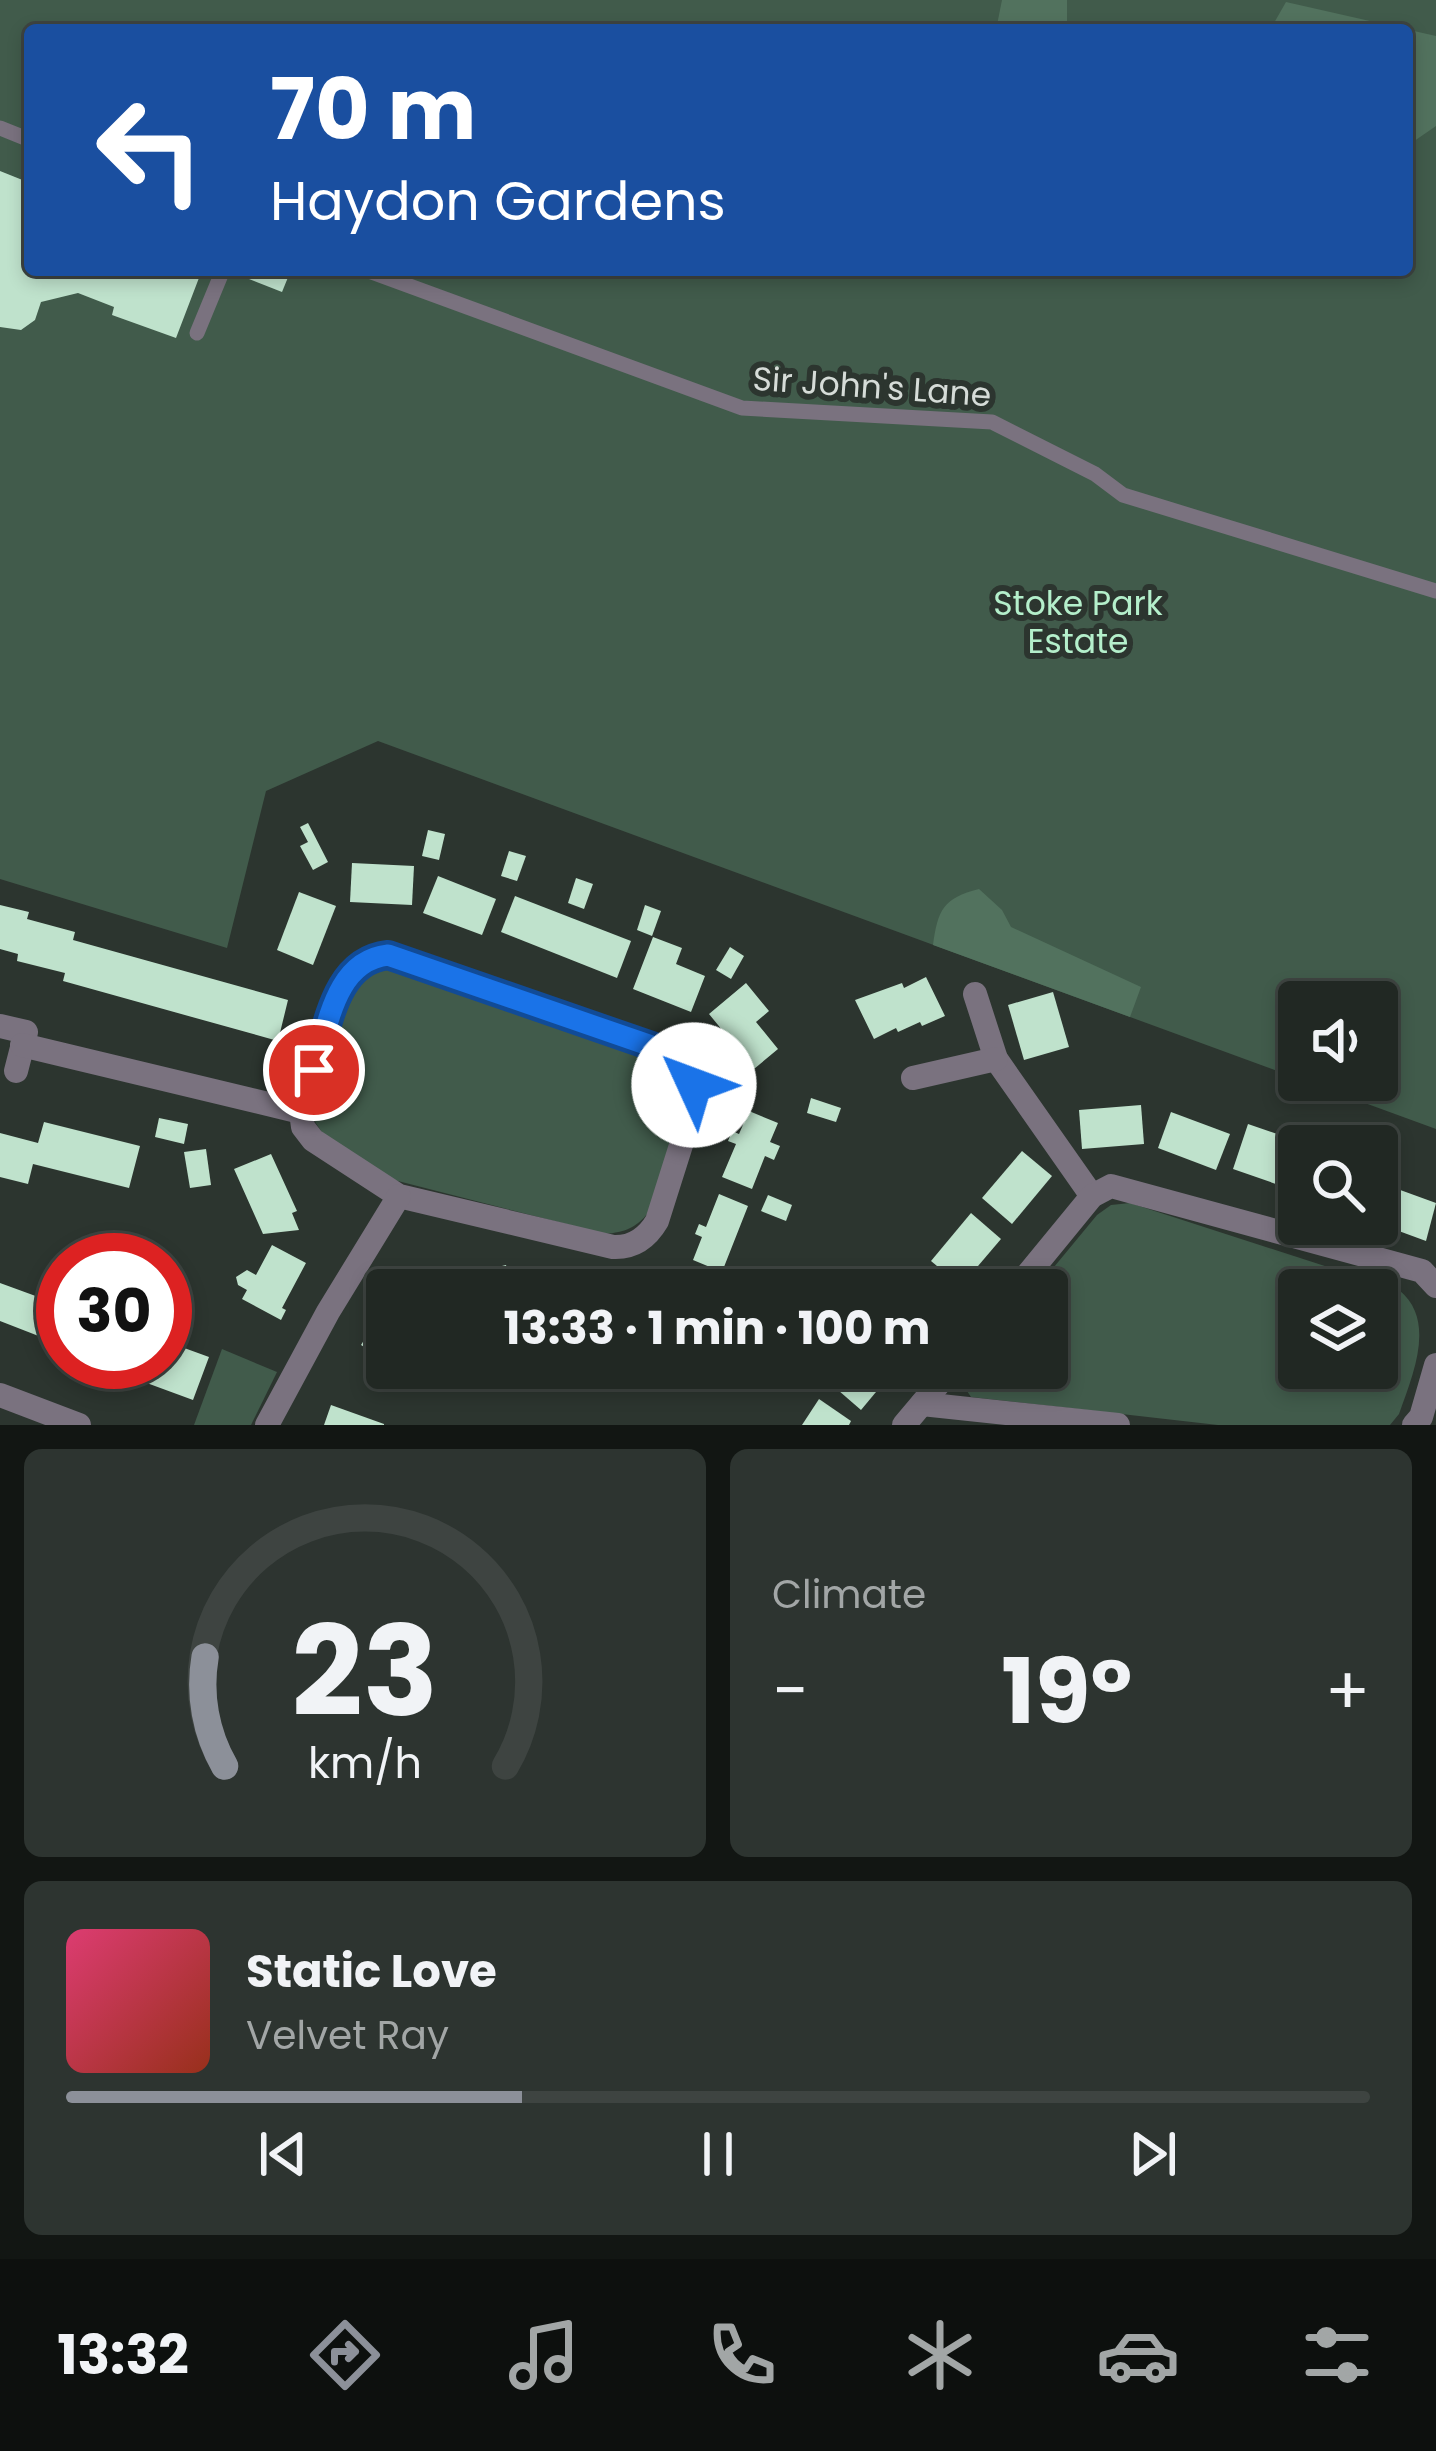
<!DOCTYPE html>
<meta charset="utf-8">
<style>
:root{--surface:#212823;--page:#2d3430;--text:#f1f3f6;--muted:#a2a6a6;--line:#3e4441;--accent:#8c9099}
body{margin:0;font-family:Poppins,sans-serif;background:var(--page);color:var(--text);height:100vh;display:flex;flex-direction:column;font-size:45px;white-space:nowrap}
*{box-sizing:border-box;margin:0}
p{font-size:39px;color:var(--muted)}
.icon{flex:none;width:66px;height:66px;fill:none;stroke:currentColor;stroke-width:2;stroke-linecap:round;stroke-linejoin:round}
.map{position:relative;height:1425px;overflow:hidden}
.drawer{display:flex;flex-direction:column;gap:24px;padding:24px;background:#121613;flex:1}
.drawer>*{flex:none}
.banner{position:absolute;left:24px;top:24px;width:1389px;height:252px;border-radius:12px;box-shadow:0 6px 18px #0003,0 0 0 3px var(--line);background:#1a4fa0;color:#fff;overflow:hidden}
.controls{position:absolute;left:1278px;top:981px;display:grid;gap:24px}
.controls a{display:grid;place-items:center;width:120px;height:120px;border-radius:12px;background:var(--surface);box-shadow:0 6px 18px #0003,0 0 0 3px var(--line);font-size:60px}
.speed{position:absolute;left:36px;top:1233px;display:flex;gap:24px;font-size:60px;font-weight:700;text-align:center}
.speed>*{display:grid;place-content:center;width:156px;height:156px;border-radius:50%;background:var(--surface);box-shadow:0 6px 18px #0003,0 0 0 3px var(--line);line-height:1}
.speed .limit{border:18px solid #d22;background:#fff;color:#111}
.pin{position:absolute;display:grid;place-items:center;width:102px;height:102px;color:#fff;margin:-51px;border:6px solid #fff;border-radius:50%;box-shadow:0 3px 12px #0007}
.me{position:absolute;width:132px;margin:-66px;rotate:313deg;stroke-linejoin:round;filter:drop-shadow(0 0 9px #0008)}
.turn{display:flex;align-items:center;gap:42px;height:252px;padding:0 48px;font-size:54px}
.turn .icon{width:156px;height:156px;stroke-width:2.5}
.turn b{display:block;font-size:84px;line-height:102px}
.big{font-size:90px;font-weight:700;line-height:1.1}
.drawer .tile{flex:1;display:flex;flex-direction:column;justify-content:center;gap:18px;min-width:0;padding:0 42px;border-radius:18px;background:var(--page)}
.drawer .dial{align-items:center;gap:0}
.dial svg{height:312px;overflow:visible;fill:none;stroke:var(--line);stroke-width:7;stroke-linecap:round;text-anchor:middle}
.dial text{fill:var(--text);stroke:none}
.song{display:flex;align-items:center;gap:36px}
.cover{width:144px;height:144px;border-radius:18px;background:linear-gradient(135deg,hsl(340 70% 55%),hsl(10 70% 35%))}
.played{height:12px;border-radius:6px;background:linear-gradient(90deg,var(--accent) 35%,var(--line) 35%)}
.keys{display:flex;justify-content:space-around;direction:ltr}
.heat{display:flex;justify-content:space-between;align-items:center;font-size:66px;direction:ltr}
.drawer .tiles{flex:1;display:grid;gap:24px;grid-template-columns:1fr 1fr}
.tile:last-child{grid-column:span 2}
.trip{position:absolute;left:366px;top:1269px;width:702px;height:120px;border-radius:12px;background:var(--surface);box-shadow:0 6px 18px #0003,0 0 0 3px var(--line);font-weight:700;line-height:120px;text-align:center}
.menu{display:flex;height:192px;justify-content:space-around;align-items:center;background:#0d100e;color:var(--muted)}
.menu .icon{width:84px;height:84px}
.menu .active{color:var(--accent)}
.menu b{font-size:54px;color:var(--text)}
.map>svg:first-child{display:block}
</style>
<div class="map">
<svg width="1436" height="1425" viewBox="0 0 1436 1425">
<rect width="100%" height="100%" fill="#2c352f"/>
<g fill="#415b4b" fill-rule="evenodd">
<path d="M0,0h1436v1129l-134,-49h75v-78h-78v77l-921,-338 -112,50 -39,157 -227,-69zM30,30h1377v240h-1377z"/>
<path d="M389,967h12l258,95c17,10 25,23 24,44l-34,106c-13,16 -24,20 -44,22l-211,-54 -71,-46 -11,-17v-11l42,-116 17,-16z"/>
<path d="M1130,1203l269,87c37,30 15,82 0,124l-9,11h-172l-247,-28 -8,-12 8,-17h76v-78h-12l62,-75 14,-10zM1299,1290h78v78h-78z"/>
<path d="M222,1349l55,23 -26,53h-57z"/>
</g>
<g fill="#52725e">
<path d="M1002,0h65v30h-71z"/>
<path d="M1286,2l150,34v90l-29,20v-116h-137z"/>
<path d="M979,889l23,21 9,17 130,60 -11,30 -197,-72c5,-35 10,-47 46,-56z"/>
</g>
<g fill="#bfe2cc">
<path d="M0,171l30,12v87h172l-26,68 -64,-23 2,-8 -36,-14 -37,9 -6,18 -14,10 -21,-3z"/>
<path d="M253,270h38l-9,22 -33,-13z"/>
<path d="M308,823l20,39 -15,8 -13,-24 8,-4 -8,-15z"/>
<path d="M428,830l17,4 -6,26 -17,-4z"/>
<path d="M509,851l17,5 -9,25 -16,-5z"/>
<path d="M352,863l62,3 -2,39 -62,-3z"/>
<path d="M438,876l58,23 -14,36 -59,-22z"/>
<path d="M576,878l17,6 -9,25 -16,-6z"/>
<path d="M299,892l37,14 -23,59 -36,-15z"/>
<path d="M515,896l116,45 -14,37 -116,-46z"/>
<path d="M0,905l29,7 -2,7 48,13 -2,8 215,60 -10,41 -215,-60 2,-8 -48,-12 1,-7 -18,-5z"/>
<path d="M645,905l16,6 -9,25 -15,-6z"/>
<path d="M653,937l29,11 -6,16 29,12 -14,36 -58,-23z"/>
<path d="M730,947l14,9 -13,23 -15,-9z"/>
<path d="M926,977l19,39 -23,10 -2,-4 -22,10 -2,-4 -22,11 -19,-39 47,-17 2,5z"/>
<path d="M746,983l23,28 -13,11 22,27 -24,20 -45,-55z"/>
<path d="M1053,992l16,55 -45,13 -16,-55z"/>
<path d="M811,1098l30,10 -5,14 -29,-9z"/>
<path d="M1141,1105l3,39 -62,5 -3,-39z"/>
<path d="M749,1111l29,12 -8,19 10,4 -6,14 -9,-4 -13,33 -30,-12 14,-33 -8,-3 4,-10 7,3z"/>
<path d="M1171,1112l59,22 -14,36 -58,-22z"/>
<path d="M159,1118l29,6 -4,20 -29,-7z"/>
<path d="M44,1122l96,24 -11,42 -96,-24 -5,20 -28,-7v-44l38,10z"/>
<path d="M1248,1124l61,21 -10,1v46l-66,-23z"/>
<path d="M206,1149l5,36 -21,3 -6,-36z"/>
<path d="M1022,1151l30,25 -40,48 -30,-26z"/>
<path d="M271,1154l26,57 -5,2 7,17 -36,4 -29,-65z"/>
<path d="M1381,1183l55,20 -10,38 -49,-18z"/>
<path d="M719,1194l29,12 -26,66 -29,-12 9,-23 -7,-3 4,-10 7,3z"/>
<path d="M768,1195l24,10 -6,16 -25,-10z"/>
<path d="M971,1213l30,26 -40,47 -30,-25z"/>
<path d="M272,1245l34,18 -24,45 4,2 -5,10 -39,-21 5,-9 -9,-5 -2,-8 11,-7 9,5z"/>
<path d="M506,1265l6,25h-65l-2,-10z"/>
<path d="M538,1275l52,13 -1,2h-55z"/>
<path d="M0,1283l63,23v45l-11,-4 2,-5 -54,-21z"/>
<path d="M387,1303v58l-26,-16z"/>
<path d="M165,1341l44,16 -16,43 -87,-32 2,-6h57z"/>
<path d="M845,1368h51l-35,42 -30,-26z"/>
<path d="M819,1399l32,22 -2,4h-47z"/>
<path d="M331,1405l53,19v1h-60z"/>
</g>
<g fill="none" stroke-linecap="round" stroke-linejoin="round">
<g stroke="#7a727f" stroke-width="15">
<path d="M0,128l30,12"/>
<path d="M366,270l376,138 250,14 103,52 28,21 313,96"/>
<path d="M197,333l26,-63"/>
</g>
<g stroke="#7a727f" stroke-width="24">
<path d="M379,955l18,1 269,95c18,10 30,29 29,50l-38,120c-10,17 -24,27 -44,26l-214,-51 -86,-56 -10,-13 -2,-15 40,-126 13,-17z"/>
<path d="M975,994l21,65 96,137"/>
<path d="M0,1026l26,6 -10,39"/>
<path d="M22,1045l279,67"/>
<path d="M913,1078l83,-19"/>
<path d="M1015,1290l77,-94 19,-10 311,85 14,15"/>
<path d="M0,1395l79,30"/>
<path d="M922,1404l196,21"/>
<path d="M267,1425l61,-113 71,-116"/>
<path d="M904,1425l48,-57"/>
<path d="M1414,1425l7,-8 15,-52"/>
</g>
</g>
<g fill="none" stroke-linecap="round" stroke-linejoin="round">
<defs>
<path id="route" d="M314,1070c14,-42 20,-109 74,-115l278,96 14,9 14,25"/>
</defs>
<use href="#route" stroke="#114b97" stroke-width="30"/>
<use href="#route" stroke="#1a73e8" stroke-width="21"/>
</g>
<g text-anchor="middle" stroke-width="12" stroke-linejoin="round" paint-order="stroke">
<g font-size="33" fill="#d6dcd8" stroke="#2c352f">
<text transform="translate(872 386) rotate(4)" y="12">Sir John's Lane</text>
</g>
<g font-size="33" fill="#b4efcb" stroke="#2c352f">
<text x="1078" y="615">Stoke Park<tspan x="1078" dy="38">Estate</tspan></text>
</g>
</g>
</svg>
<div class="controls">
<a><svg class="icon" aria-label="sound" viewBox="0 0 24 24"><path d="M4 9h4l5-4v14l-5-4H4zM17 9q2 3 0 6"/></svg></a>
<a><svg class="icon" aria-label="search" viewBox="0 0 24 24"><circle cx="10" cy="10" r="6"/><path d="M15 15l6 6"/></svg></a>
<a><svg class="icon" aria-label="layers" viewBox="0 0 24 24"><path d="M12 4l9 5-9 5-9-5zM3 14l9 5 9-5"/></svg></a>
</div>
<div class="speed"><div class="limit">30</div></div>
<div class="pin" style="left:314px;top:1070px;background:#d93025"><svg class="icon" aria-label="arrive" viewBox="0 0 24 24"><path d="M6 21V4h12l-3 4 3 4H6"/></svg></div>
<svg class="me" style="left:694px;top:1085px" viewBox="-20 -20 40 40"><circle r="19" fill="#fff"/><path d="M0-13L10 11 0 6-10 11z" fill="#1a73e8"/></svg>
<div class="trip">13:33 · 1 min · 100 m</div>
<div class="banner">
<div class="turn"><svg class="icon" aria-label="left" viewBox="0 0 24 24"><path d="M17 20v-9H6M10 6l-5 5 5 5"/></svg><div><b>70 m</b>Haydon Gardens</div></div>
</div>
</div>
<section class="drawer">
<div class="tiles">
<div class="tile dial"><svg viewBox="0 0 100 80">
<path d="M14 69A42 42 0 1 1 86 69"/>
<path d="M14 69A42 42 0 0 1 9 41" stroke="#8c9099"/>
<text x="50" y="56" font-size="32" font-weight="700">23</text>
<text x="50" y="72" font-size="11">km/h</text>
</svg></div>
<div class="tile"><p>Climate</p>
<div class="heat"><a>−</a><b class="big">19°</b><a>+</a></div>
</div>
<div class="tile">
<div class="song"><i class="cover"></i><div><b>Static Love</b><p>Velvet Ray</p></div></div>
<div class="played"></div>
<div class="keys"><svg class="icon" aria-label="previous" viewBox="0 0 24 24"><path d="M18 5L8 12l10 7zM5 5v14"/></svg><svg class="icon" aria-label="pause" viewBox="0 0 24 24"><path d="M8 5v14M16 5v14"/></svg><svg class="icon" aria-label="next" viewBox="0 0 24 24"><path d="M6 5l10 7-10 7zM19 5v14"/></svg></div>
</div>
</div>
</section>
<nav class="menu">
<b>13:32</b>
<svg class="icon active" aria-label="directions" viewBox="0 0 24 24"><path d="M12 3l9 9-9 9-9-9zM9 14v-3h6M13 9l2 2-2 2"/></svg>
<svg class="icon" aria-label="music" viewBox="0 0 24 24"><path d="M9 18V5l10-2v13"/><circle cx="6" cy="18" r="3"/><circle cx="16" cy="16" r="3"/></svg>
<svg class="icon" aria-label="phone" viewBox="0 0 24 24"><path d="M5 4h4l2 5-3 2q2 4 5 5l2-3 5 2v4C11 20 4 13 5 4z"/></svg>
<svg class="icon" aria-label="climate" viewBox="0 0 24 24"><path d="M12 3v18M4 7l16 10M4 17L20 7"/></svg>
<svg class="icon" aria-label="car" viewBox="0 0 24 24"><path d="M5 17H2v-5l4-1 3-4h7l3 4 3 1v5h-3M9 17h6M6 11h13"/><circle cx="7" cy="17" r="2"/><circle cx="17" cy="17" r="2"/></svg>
<svg class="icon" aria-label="filters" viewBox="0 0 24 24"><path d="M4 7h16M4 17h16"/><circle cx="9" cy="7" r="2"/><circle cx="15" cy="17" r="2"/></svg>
</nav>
